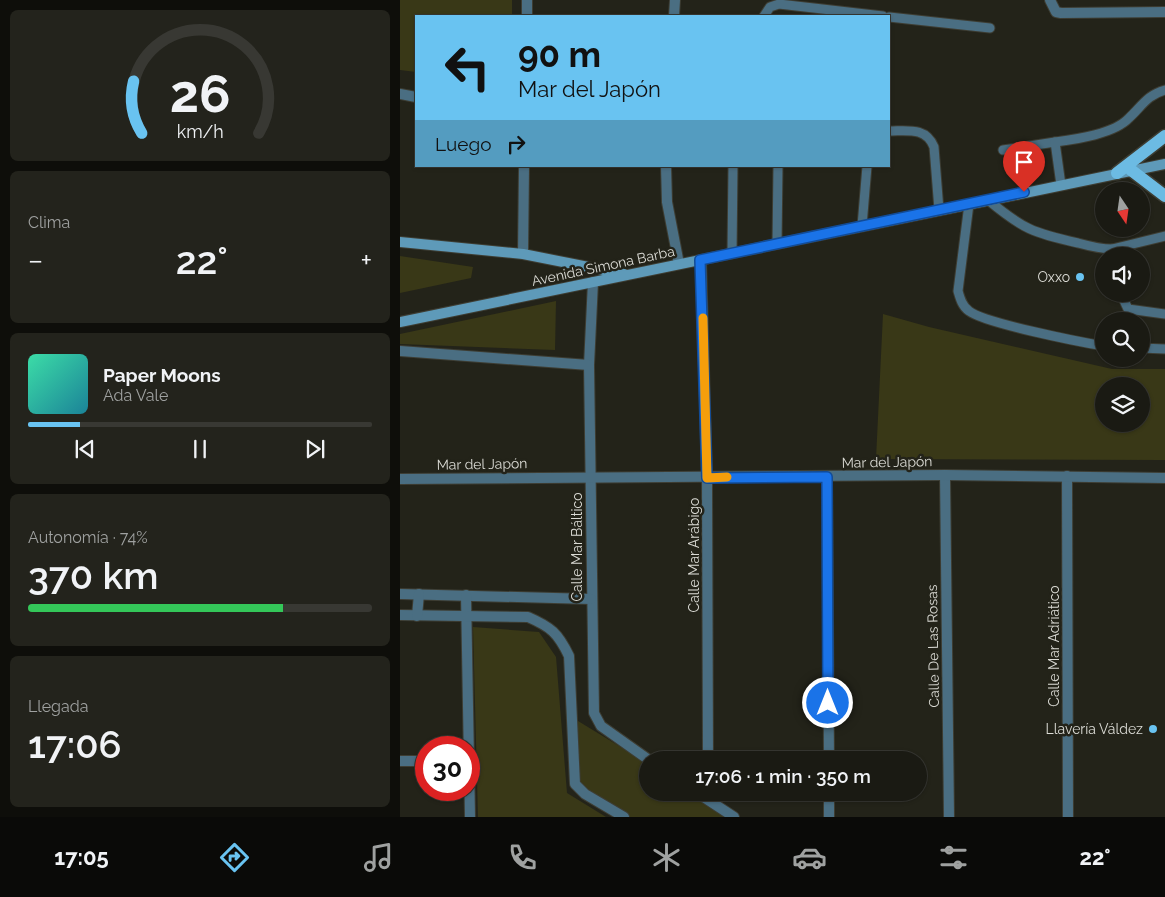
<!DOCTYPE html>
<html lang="es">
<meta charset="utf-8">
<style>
:root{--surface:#1a1a13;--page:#23231c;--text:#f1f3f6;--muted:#9fa1a0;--line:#383833;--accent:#69c3f1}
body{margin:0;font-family:Raleway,sans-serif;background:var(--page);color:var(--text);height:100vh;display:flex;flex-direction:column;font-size:19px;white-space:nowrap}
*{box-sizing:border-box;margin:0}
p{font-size:16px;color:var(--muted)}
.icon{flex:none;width:28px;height:28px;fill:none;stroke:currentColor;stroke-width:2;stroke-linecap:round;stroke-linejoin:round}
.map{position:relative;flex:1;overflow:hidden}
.side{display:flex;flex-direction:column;gap:10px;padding:10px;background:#0e0e0a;width:400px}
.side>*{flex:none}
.hud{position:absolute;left:15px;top:15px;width:475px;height:152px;border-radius:0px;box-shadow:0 1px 4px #0004,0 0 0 1px var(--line);background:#69c3f1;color:#111;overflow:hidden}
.needle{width:32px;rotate:167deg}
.tools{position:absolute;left:695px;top:182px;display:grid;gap:10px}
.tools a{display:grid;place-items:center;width:55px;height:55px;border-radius:50%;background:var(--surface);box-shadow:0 1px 4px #0004,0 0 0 1px var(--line);font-size:25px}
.speed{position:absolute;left:15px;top:736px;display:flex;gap:10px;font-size:25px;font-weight:700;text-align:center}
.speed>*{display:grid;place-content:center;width:65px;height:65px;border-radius:50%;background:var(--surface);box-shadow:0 1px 4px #0004,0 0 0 1px var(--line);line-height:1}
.speed .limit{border:8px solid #d22;background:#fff;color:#111}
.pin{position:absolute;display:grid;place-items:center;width:42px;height:42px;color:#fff;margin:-51px -21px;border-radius:50% 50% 50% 0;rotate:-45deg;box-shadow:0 0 5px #0007}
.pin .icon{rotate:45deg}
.me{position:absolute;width:55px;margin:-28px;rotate:0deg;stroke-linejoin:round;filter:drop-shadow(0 0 4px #0008)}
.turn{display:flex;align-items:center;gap:18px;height:105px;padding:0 20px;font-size:22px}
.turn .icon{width:65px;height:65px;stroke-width:2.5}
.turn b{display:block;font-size:35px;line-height:42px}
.then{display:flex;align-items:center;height:48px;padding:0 20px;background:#0003;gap:10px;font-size:19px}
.big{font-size:38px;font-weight:600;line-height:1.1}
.side .tile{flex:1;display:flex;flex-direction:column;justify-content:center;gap:8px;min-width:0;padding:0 18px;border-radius:8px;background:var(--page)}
.side .dial{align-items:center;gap:0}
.dial svg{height:130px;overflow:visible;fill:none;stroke:var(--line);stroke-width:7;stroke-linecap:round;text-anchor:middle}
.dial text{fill:var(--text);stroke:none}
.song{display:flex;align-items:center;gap:15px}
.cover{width:60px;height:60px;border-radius:8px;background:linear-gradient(135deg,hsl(160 70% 55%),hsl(190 70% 35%))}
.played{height:5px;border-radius:2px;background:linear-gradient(90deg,var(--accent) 15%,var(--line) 15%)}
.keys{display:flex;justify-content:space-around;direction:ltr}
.heat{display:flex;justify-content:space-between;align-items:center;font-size:28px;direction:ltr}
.charge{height:8px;border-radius:4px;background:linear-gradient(90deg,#34c759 74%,var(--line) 0)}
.trip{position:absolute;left:239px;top:751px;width:288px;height:50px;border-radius:25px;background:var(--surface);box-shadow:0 1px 4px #0004,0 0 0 1px var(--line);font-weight:600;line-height:50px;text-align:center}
.tabs{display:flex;height:80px;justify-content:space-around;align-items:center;background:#0a0a08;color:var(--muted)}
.tabs .icon{width:35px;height:35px}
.tabs .current{color:var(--accent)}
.tabs b{font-size:22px;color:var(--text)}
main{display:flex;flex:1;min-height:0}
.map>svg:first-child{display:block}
</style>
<main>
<section class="side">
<div class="tile dial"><svg viewBox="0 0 100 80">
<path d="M14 69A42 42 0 1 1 86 69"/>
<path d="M14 69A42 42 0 0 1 9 37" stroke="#69c3f1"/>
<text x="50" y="56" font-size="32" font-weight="700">26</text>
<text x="50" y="72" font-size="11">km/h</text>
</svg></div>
<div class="tile"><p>Clima</p>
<div class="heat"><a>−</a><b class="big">22°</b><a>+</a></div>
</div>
<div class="tile">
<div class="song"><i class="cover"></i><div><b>Paper Moons</b><p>Ada Vale</p></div></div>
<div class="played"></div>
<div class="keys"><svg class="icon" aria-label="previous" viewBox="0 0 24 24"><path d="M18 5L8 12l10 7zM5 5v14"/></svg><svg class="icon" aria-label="pause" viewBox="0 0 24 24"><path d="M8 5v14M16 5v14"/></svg><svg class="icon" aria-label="next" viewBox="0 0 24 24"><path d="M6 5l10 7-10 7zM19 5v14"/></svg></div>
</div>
<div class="tile"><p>Autonomía · 74%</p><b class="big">370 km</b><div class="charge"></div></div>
<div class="tile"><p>Llegada</p><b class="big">17:06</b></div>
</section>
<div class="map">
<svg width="765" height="817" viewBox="0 0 765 817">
<rect width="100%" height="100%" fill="#232319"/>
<g fill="#393817" fill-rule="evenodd">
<path d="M0,0h112v16h-96v56l-16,-2z"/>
<path d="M0,256l73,11 -2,11 -71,15z"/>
<path d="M156,301l-1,49 -155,-6v-10z"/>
<path d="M483,314l46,13 183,42h53v91l-289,-1zM741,386v38h-37v-38z"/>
<path d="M73,627l66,5 17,25 11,136 39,24h-128z"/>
<path d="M178,721l69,42 1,29 48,1 41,24h-108l-53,-31z"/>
</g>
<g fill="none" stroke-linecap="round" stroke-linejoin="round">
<defs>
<g id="service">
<path d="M364,16l6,-9 9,-3 104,12"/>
<path d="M489,17l101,11"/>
<path d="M489,131c19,0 37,-4 45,16l5,63"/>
<path d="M603,150l52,-8"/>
<path d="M661,185l-6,-43c22,-3 59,-8 74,-24 13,-12 18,-23 36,-28"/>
<path d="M588,200c35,29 45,33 90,43 11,3 22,6 34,6l2,7"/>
<path d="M569,204l-11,87c2,7 4,15 11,20 15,12 111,31 135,35"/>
<path d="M462,226l5,-60"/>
<path d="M377,244l1,-78"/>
<path d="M712,249l53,-13"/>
<path d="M332,253l1,-87"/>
<path d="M721,294l7,15 37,5"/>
<path d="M741,348l24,1"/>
</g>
<g id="minor">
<path d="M650,0l6,12 5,1 104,-1"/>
<path d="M127,16v-16"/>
<path d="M274,16l1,-16"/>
<path d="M0,94l16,3"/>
<path d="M266,166l1,36 12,62"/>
<path d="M123,254l1,-88"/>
<path d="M301,260l6,217 1,283"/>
<path d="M193,282l-4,83 5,348 7,13 48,34"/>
<path d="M0,351l189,14"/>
<path d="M545,475l4,342"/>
<path d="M667,476l1,341"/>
<path d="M427,477l2,283"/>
<path d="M0,479l545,-4 220,3"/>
<path d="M0,594l191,5"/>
<path d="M66,595l4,222"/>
<path d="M0,615l128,2c23,10 30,16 41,39l6,128 10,10 39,23"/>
<path d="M17,616l2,-22"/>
<path d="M0,761h26"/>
<path d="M296,792l38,25"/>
<path d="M429,792v25"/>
</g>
<g id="secondary">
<path d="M0,242l123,12 101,20"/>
<path d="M0,322l765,-158"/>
</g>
<g id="primary">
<path d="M731,170l34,26"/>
<path d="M717,173l48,-37"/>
</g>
</defs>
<use href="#service" stroke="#3d3d33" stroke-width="11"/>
<use href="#minor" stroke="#3d3d33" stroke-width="12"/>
<use href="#secondary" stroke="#3d3d33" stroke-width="12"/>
<use href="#primary" stroke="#3d3d33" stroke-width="15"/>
<use href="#service" stroke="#4a6e82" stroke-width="9"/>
<use href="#minor" stroke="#4a6e82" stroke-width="10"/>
<use href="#secondary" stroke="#5e9ab9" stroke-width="10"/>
<use href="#primary" stroke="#6cbbe3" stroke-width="12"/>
</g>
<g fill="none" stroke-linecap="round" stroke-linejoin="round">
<defs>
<path id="route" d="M428,703l-1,-226 -120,1 -7,-218 324,-68"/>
</defs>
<use href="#route" stroke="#114b97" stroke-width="12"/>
<use href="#route" stroke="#1a73e8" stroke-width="9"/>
<path stroke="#f59e0b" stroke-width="9" d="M303,318l4,160 20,-1"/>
</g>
<g fill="#69c3f1" stroke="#232319" stroke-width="2">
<circle cx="680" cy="277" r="5"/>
<circle cx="753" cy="729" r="5"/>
</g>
<g text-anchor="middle" stroke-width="5" stroke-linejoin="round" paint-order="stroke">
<g font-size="14" fill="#dbdbd5" stroke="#232319">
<text transform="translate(203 266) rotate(-12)" y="5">Avenida Simona Barba</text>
<text transform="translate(487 462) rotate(-1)" y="5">Mar del Japón</text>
<text transform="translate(82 464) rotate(-1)" y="5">Mar del Japón</text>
<text transform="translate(177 547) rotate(-90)" y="5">Calle Mar Báltico</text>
<text transform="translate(294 555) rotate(-90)" y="5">Calle Mar Arábigo</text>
<text transform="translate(533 646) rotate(-91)" y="5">Calle De Las Rosas</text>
<text transform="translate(654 646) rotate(-90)" y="5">Calle Mar Adriático</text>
</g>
<g font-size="14" fill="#dbdbd5" stroke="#232319" text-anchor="end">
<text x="670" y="282">Oxxo</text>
<text x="743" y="734">Llavería Váldez</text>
</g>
</g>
</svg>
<div class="tools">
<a><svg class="needle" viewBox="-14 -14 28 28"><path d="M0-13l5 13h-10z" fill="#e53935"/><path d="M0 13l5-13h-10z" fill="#9fa1a0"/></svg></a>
<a><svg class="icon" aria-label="sound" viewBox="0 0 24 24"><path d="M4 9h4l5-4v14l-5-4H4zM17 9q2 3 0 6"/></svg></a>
<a><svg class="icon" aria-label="search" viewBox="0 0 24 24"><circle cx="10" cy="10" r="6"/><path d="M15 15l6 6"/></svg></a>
<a><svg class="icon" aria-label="layers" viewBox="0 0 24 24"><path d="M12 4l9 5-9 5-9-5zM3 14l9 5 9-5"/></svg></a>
</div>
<div class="speed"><div class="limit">30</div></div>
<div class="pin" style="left:624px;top:192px;background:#d93025"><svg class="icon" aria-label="arrive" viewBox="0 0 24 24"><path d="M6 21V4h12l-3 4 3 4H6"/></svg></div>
<svg class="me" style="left:428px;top:703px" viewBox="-20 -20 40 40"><circle r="17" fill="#1a73e8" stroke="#fff" stroke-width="3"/><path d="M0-11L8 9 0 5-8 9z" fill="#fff"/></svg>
<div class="trip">17:06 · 1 min · 350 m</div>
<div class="hud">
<div class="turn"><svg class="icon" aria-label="left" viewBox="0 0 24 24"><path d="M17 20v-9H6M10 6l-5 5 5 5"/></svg><div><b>90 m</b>Mar del Japón</div></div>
<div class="then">Luego<svg class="icon" aria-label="right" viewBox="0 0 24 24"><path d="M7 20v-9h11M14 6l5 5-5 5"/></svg></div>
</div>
</div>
</main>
<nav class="tabs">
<b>17:05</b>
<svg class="icon current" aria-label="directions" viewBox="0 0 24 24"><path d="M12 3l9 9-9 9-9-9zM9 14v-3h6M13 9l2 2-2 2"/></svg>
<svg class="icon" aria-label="music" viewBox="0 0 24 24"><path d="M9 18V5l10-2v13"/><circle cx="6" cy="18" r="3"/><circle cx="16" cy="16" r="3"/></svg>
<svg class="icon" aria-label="phone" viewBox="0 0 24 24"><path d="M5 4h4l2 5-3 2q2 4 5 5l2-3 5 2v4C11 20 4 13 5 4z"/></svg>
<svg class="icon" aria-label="climate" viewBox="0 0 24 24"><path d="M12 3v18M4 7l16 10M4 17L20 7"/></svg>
<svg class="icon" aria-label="car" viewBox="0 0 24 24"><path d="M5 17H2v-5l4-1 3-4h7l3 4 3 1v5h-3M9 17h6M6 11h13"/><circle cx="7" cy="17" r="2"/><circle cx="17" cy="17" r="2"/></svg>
<svg class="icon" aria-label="filters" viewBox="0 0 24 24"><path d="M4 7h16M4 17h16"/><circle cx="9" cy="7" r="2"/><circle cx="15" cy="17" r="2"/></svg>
<b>22°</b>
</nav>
